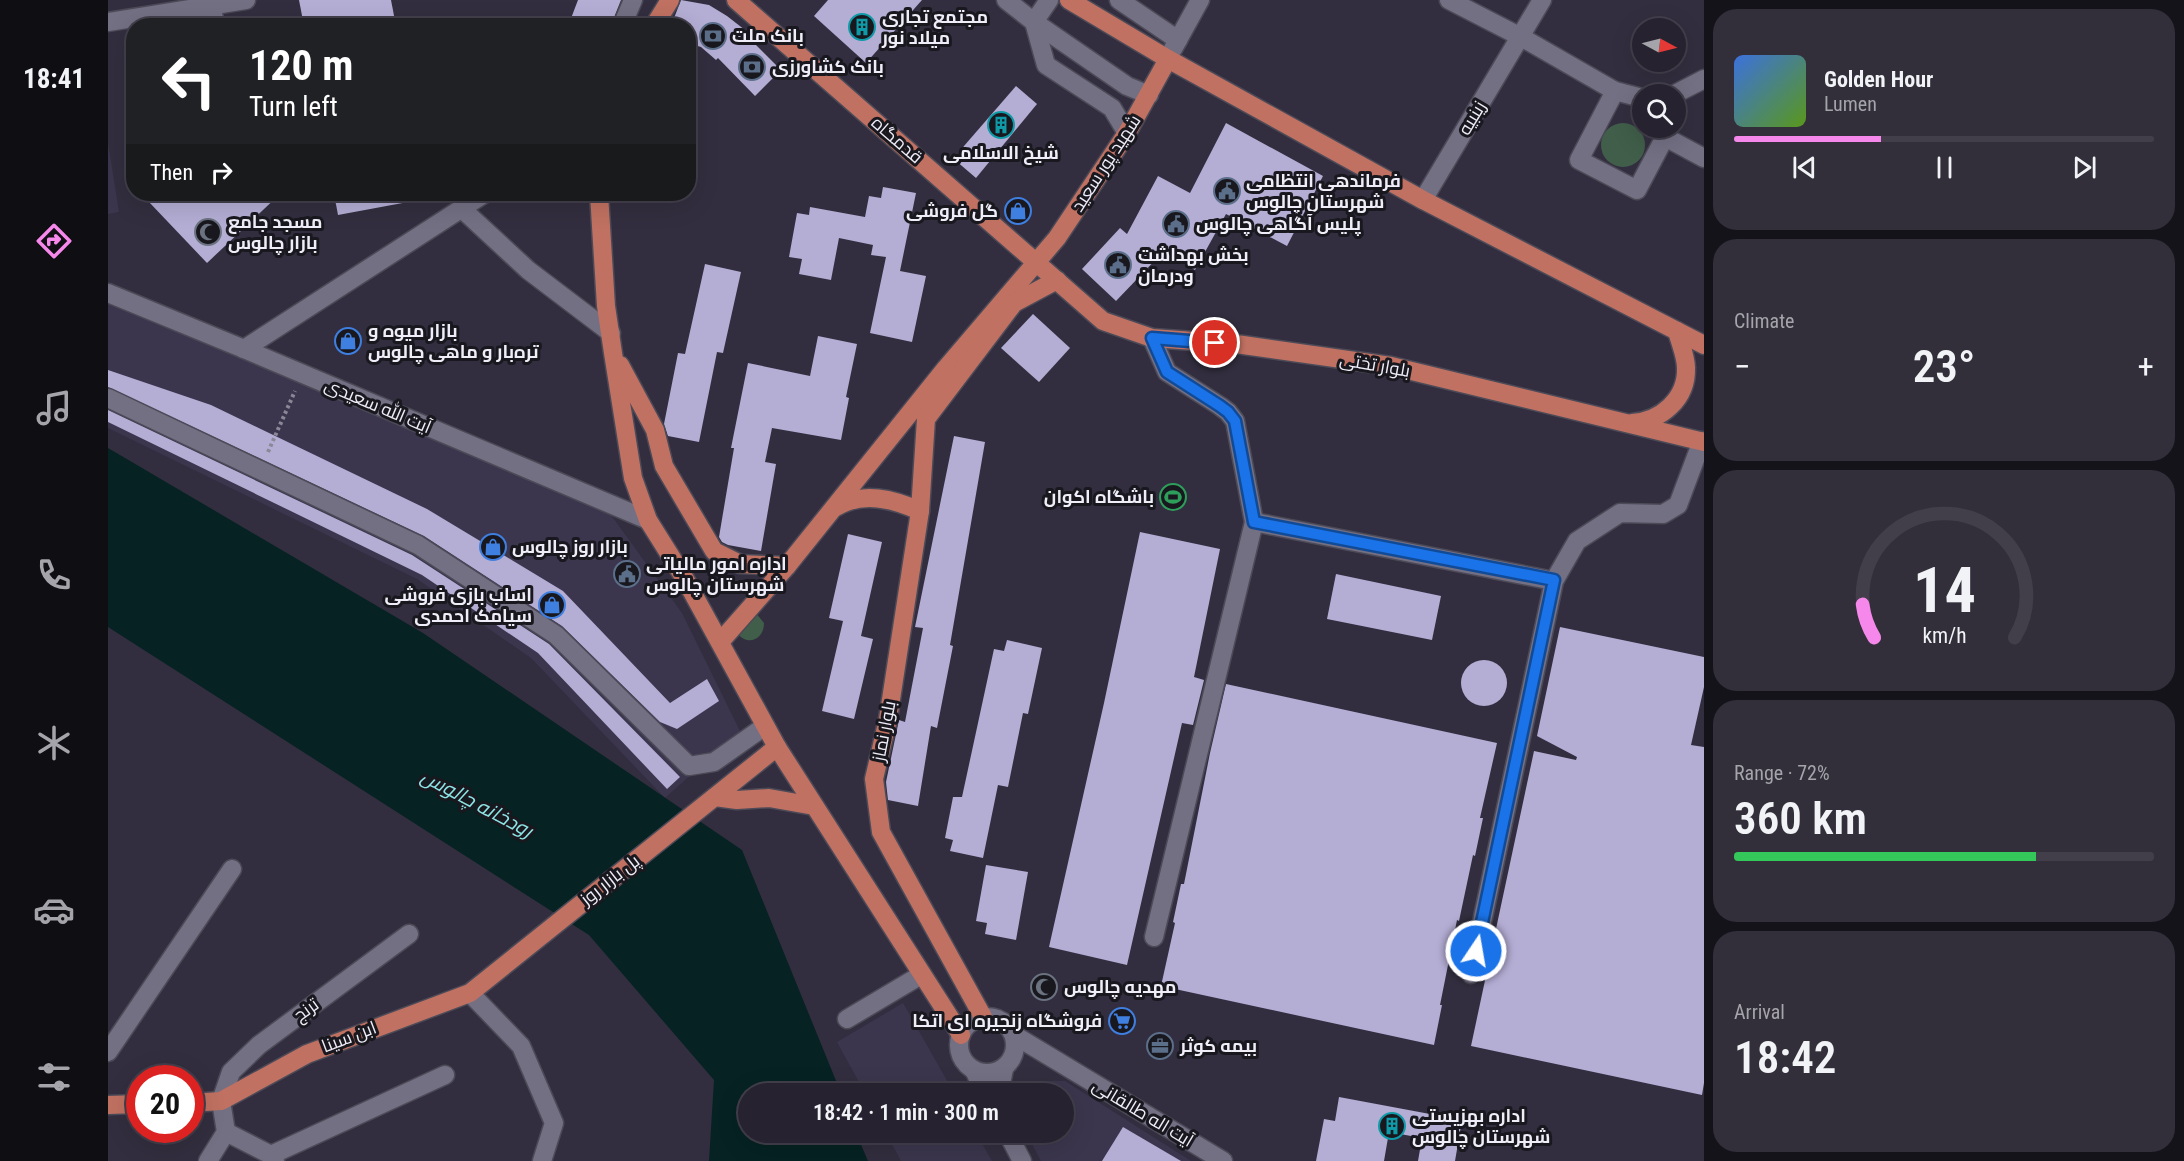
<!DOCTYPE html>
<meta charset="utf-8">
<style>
:root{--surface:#26222f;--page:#322f3b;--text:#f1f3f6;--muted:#a4a4aa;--line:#423f4b;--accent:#f788eb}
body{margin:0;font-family:"Roboto Condensed",Cairo,sans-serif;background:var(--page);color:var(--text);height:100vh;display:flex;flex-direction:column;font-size:22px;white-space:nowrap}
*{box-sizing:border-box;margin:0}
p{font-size:20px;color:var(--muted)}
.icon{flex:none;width:33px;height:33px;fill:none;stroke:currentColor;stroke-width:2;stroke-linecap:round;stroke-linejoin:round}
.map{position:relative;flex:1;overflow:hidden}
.sheet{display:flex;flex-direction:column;gap:9px;padding:9px;background:#15131a;width:480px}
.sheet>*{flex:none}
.top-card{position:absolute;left:18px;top:18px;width:570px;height:183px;border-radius:24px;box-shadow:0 6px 24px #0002,0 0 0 2px var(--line);background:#202124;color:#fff;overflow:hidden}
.needle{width:39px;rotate:97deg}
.controls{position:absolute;left:1524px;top:18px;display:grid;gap:12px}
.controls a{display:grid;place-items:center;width:54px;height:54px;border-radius:50%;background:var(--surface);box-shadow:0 6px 24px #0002,0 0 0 2px var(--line);font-size:30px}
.speed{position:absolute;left:18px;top:1065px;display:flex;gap:12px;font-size:30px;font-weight:700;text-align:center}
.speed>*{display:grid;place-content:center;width:78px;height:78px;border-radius:50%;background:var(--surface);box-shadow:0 6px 24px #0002,0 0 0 2px var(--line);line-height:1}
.speed .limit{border:9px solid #d22;background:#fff;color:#111}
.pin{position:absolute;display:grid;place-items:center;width:51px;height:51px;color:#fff;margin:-26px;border:3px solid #fff;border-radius:50%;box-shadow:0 2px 6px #0007}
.me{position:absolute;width:66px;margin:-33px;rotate:12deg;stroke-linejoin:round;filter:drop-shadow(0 0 4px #0008)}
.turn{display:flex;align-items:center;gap:21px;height:126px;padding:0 24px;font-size:27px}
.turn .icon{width:78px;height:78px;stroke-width:2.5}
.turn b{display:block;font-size:42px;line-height:51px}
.then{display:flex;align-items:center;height:57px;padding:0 24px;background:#0003;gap:12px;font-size:22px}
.big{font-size:45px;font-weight:600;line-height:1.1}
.sheet .widget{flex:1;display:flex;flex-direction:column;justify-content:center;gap:9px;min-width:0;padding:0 21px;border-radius:24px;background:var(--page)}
.sheet .dial{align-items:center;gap:0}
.dial svg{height:156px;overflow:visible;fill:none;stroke:var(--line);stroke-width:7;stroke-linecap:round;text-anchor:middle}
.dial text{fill:var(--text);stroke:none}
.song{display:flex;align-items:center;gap:18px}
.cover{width:72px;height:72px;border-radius:9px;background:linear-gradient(135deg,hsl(220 70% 55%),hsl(90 70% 35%))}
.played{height:6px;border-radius:3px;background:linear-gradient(90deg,var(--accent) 35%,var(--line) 35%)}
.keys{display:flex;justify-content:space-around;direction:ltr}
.heat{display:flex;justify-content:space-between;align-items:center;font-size:33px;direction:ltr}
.charge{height:9px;border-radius:4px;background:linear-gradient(90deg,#34c759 72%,var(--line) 0)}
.trip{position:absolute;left:630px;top:1083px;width:336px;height:60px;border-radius:30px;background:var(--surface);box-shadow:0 6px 24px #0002,0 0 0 2px var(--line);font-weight:600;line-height:60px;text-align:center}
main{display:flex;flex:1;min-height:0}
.menu{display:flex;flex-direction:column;width:108px;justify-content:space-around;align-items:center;background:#0f0e13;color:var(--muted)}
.menu .icon{width:42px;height:42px}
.menu .selected{color:var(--accent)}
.menu b{font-size:27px;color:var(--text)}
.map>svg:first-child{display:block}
</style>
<main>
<nav class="menu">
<b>18:41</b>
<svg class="icon selected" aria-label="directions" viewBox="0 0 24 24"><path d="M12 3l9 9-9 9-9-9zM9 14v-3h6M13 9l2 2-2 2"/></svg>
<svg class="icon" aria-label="music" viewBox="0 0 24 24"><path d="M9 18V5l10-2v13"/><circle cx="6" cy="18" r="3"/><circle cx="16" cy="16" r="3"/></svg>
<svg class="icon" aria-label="phone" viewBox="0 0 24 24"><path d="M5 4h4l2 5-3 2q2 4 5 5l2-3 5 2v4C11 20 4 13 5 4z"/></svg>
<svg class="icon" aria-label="climate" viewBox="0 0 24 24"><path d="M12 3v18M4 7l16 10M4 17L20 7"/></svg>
<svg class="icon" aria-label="car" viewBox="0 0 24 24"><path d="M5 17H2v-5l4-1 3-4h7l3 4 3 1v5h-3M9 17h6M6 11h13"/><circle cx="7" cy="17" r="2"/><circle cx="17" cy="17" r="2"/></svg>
<svg class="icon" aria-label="filters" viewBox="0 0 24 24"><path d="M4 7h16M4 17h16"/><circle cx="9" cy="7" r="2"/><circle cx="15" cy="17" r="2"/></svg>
</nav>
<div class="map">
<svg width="1596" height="1161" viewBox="0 0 1596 1161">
<rect width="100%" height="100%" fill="#322e3f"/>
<g fill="#3b364d">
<path d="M0,143l11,69 -11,2z"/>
<path d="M0,302l440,180 63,33 71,98 58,118 -75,67 -134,-140 -114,-79 -309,-151z"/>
<path d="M795,1003l51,90h-89l-28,-51z"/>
<path d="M944,1081h13l126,80h-150l-15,-28 38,-1v-38l-36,-1 2,-4 11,-6z"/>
<path d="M778,1133h90l16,28h-91z"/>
</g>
<g fill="#405e4a">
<circle cx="1515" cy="145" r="22"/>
<path d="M647,612l9,11c0,18 -19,24 -28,8z"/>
</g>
<path fill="#062222" d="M0,448l315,185 319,217 99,243 -93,1v38l108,1 12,28h-159l5,-81 -125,-145 -481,-308z"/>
<g fill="#b4add4">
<path d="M191,0h92l5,26h-92z"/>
<path d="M470,0h43l-10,25 -12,-6 -2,7h-17l-10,-5z"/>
<path d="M573,0l28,5 18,11 18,14 -2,2 38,38 -26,26 -37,-38 -2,2 -15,-13 -13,-4v-17h-17z"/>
<path d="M720,0h94l-56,63 -52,-47z"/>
<path d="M908,86l21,18 -61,74 -21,-18 9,-14z"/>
<path d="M1118,123l97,53 -36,70 -61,-32 -31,56 -32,-18 -47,49 -34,-32 38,-41 7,6 31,-58 32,17z"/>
<path d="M775,187l33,6 -16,78 26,5 -14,66 -42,-9 16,-76 -15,-2 2,-10 -34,-7 -8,42 -32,-6 3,-15 -13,-2 8,-44 12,2 1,-8 55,10 4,-21 12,2z"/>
<path d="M50,194h122l-73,69 -58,-61z"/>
<path d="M226,194h73l1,8 -70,13z"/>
<path d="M597,264l36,8 -18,81 -6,-1 -18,90 -31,-6 -4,-12 14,-71 7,1z"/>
<path d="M925,314l37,34 -31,34 -38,-34z"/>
<path d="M710,336l39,8 -11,53 3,1 -8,42 -69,-12 -7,34 11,2 -15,87 -33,-6 -6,-3 -3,-5 15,-89h-3l17,-85 62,13z"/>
<path d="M0,370l103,35 216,104 136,82 107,112 37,-24 12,22 -42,28 -17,-7 -98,-96 -138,-90 -316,-149z"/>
<path d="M0,410l304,145 137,89 131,133 -13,12 -129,-136 -116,-78 -314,-153z"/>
<path d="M846,436l31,6 -35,203 3,1 -16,82 -6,-2 -13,80 -30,-6 -2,-18 13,-62 6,2 18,-94 -8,-1z"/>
<path d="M1032,532l80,17 -26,128 10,3 -11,45 -11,-2 -55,242 -78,-18 55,-244z"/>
<path d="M740,534l34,8 -21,94 12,3 -19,80 -32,-8 21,-90 -14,-3z"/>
<path d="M1228,574l105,22 -9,44 -105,-21z"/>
<path d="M1452,627l144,30v30l-13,58 13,2v336l-2,12 -231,-49 63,-295 42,9 1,-3 -40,-21z"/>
<path d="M899,640l35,8 -14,66 -5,-1 -15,74 -10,-2 -15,73 -33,-7 3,-11 -8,-2 8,-41h9l32,-148 10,2z"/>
<circle cx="1376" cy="683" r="23"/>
<path d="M1118,684l271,59 -17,75h3l-8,38 -2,-1 -14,66 -2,-1 -17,85h2l-8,40 -273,-59 14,-63 -2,-1 8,-38h3l26,-131z"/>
<path d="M878,865l42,7 -12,68 -31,-6 2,-11 -11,-2z"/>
<path d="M1231,1097l123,23 -7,41h-37l4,-23 -33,-6 -5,29h-68l8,-42 11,2z"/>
<path d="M1015,1127l58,34h-79z"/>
</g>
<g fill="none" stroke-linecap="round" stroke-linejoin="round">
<defs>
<g id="minor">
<path d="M103,0l4,26"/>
<path d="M898,0l28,22 12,43 66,43 15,25"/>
<path d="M941,0l-15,22 93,64 22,9"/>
<path d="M1011,0l59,40"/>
<path d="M1341,0l72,37 94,54 27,7"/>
<path d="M0,22l138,-22"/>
<path d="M514,26l11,-26"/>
<path d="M1065,49l27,-49"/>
<path d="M1507,91l-36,69 58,30 28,-53"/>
<path d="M1567,94l29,-15"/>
<path d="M1557,128v9l39,21"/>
<path d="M1315,200l119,-200"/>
<path d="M353,208l67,62 83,63"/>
<path d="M0,293l136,56 404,171"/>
<path d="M1044,338l15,34 53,34 8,6 7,9 19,101 -100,415"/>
<path d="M136,349l240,-155"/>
<path d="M0,398l310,147 138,90 133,131 25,-4 51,-36"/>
<path d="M1146,522l300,59"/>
<path d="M1363,974l83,-393 23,-40 43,-28 43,1 15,-9 24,-64"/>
<path d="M362,993l51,53 33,77 -12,38"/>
<circle cx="879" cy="1045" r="28"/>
<path d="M739,1019l74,-44"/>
<path d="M906,1035l209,126"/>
<path d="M0,1052l124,-183"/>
<path d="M866,1070l11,24"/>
<path d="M891,1094l5,-25"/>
<path d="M118,1132l45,23 4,6"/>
<path d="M899,1132l15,29"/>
<path d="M163,1155l174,-80"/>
<path d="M100,1161l18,-29 -5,-31 10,-29 28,-27 150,-111"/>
</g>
<g id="major">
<path d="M628,0l367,321 49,17 84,6 155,22 313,76"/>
<path d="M961,0l99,59 255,141 281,145"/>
<path d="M546,26l16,-26"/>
<path d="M491,194l7,112 7,47 20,125 15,42 37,59 92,168 184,288"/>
<path d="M512,365l35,65 9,36 50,85 26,13 47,2"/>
<path d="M1524,423c29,-2 55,-24 54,-55 0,-12 -6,-25 -9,-37"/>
<path d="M728,507c27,-16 57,-8 84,4"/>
<path d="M612,642l67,-76 159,-198 111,-130 70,-105 41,-74"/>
<path d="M607,797l22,3 32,-2 45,8"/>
<path d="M875,1017l-102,-185 -7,-53 14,-60 32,-208 6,-92 88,-116 43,-23"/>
<path d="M82,1103l31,-2 86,-47 163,-61 307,-246"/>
<path d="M0,1105l32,-1"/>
</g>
</defs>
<use href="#minor" stroke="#4d4a58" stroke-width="21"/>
<use href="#major" stroke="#4d4a58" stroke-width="21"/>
<path stroke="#8a8796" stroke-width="4" stroke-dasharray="3 3" stroke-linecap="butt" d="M160,452l27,-61"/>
<use href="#minor" stroke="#747084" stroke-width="18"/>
<use href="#major" stroke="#c07161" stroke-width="18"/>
</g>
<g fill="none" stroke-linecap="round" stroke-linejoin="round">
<defs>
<path id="route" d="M1107,343l-63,-5 15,34 53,34 8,6 7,9 19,101 300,58 -78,371"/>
</defs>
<use href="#route" stroke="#114b97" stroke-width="15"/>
<use href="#route" stroke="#1a73e8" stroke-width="10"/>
</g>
<defs>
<symbol id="building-ring" viewBox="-11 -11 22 22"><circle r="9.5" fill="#19181f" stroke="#0f9aa8" stroke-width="1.5"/><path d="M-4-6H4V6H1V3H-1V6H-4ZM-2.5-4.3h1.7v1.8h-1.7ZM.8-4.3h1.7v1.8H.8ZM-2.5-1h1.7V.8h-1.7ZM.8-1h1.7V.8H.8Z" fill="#0f9aa8"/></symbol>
<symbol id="bank-ring" viewBox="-11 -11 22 22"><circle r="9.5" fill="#19181f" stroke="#5c6f8a" stroke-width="1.5"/><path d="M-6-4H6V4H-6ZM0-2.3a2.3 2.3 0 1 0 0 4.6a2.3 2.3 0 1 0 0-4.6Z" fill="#5c6f8a"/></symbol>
<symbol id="civic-ring" viewBox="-11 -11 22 22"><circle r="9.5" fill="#19181f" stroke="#5c6f8a" stroke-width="1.5"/><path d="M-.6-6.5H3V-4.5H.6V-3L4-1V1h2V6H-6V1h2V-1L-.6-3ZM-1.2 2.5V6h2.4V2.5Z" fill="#5c6f8a"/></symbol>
<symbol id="shop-ring" viewBox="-11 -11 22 22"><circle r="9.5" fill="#19181f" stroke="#3f7fe0" stroke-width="1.5"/><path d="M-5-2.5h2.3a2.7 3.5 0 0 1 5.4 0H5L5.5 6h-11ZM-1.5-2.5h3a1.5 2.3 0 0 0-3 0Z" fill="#3f7fe0"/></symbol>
<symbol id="mosque-ring" viewBox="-11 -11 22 22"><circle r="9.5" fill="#19181f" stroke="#6b7280" stroke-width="1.5"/><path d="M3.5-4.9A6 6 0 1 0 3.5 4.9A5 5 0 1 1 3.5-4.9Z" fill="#6b7280"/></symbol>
<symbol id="stadium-ring" viewBox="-11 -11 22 22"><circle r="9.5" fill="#19181f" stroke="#2e9e5b" stroke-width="1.5"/><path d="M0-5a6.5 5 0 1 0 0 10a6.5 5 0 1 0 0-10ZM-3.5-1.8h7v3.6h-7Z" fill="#2e9e5b"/></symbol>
<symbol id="supermarket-ring" viewBox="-11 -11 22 22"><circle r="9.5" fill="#19181f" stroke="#3f7fe0" stroke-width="1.5"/><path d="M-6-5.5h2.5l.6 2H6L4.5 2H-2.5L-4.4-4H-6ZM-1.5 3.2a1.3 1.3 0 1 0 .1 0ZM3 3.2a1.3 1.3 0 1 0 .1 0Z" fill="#3f7fe0"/></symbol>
<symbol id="office-ring" viewBox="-11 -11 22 22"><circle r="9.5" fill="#19181f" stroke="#5c6f8a" stroke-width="1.5"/><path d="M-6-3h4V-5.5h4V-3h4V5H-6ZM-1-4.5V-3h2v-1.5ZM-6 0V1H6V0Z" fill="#5c6f8a"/></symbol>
</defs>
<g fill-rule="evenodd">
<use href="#building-ring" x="739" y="12" width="30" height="30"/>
<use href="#bank-ring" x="590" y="21" width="30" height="30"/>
<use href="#bank-ring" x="629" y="52" width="30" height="30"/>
<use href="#building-ring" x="878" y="110" width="30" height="30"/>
<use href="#civic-ring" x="1104" y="176" width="30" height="30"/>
<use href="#shop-ring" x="895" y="196" width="30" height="30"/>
<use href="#civic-ring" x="1053" y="209" width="30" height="30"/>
<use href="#mosque-ring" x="85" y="217" width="30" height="30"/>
<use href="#civic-ring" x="995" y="250" width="30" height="30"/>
<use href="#shop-ring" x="225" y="326" width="30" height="30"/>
<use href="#stadium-ring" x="1050" y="482" width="30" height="30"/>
<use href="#shop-ring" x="370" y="532" width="30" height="30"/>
<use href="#civic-ring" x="504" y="559" width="30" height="30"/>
<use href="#shop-ring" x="429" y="590" width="30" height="30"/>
<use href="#mosque-ring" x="921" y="972" width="30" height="30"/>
<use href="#supermarket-ring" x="999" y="1006" width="30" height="30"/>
<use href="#office-ring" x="1037" y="1031" width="30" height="30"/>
<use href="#building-ring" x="1269" y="1111" width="30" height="30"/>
</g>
<g text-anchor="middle" stroke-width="6" stroke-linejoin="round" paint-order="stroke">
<g font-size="18" font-weight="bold" fill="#efedf8" stroke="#19181f" text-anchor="start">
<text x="774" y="23">مجتمع تجاری<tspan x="774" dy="21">میلاد نور</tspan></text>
<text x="624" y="42">بانک ملت</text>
<text x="664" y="73">بانک کشاورزی</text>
<text x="893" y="159" text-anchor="middle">شیخ الاسلامی</text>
<text x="1138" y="187">فرماندهی انتظامی<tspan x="1138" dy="21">شهرستان چالوس</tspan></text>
<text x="890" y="217" text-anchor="end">گل فروشی</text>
<text x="120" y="228">مسجد جامع<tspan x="120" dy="21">بازار چالوس</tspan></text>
<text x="1088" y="230">پلیس آگاهی چالوس</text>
<text x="1030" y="261">بخش بهداشت<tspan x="1030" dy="21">ودرمان</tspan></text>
<text x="260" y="337">بازار میوه و<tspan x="260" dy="21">تره‌بار و ماهی چالوس</tspan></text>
<text x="1046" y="503" text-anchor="end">باشگاه اکوان</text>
<text x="404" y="553">بازار روز چالوس</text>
<text x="538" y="570">اداره امور مالیاتی<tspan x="538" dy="21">شهرستان چالوس</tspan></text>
<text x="424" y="601" text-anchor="end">اساب بازی فروشی<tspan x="424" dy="21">سیامک احمدی</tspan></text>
<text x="956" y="993">مهدیه چالوس</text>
<text x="994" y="1027" text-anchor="end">فروشگاه زنجیره ای اتکا</text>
<text x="1072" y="1052">بیمه کوثر</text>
<text x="1304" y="1122">اداره بهزیستی<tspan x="1304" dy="21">شهرستان چالوس</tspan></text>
</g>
<g font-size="18" fill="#efedf8" stroke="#19181f">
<text transform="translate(1364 118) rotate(-59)" y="6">زینبیه</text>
<text transform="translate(789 140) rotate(41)" y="6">قدمگاه</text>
<text transform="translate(998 163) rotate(-57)" y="6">شهید پور سعید</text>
<text transform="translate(1267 365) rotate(10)" y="6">بلوار تختی</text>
<text transform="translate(270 406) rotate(23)" y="6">آیت الله سعیدی</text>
<text transform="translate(776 731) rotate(-79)" y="6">بلوار نماز</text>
<text transform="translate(502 880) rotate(-38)" y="6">پل بازار روز</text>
<text transform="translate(198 1010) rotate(-36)" y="6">ترنج</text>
<text transform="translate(241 1037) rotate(-21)" y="6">ابن سینا</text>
<text transform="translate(1035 1113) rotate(31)" y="6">آیت اله طالقانی</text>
</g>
<g font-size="20" font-style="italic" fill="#8de5e6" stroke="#19181f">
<text transform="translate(369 803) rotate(28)" y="7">رودخانه چالوس</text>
</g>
</g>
</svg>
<div class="controls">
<a><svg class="needle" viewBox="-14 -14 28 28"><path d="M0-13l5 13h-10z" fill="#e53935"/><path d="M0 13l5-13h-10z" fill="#a4a4aa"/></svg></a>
<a><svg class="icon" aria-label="search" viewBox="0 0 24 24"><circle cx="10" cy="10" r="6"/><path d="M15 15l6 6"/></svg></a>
</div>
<div class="speed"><div class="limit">20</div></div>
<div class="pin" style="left:1107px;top:343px;background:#d93025"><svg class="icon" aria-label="arrive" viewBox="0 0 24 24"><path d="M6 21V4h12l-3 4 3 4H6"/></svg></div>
<svg class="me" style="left:1368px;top:951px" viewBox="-20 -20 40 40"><circle r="17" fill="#1a73e8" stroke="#fff" stroke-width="3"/><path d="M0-11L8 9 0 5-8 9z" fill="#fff"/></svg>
<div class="trip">18:42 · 1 min · 300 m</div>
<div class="top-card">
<div class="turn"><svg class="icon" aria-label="left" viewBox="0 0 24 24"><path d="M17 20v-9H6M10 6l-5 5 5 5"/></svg><div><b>120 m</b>Turn left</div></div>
<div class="then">Then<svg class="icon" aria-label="right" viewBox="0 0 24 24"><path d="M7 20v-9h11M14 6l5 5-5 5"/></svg></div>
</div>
</div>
<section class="sheet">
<div class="widget">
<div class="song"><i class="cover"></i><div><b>Golden Hour</b><p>Lumen</p></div></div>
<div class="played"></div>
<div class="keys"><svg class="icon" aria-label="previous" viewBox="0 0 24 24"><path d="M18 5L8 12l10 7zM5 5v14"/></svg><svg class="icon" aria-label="pause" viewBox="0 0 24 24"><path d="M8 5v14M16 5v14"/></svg><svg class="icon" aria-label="next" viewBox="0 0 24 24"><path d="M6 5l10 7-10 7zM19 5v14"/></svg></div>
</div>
<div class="widget"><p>Climate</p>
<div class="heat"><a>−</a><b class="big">23°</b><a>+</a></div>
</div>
<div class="widget dial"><svg viewBox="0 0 100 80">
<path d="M14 69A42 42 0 1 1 86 69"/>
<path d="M14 69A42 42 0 0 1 8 52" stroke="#f788eb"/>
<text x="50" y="56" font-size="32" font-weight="700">14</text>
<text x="50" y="72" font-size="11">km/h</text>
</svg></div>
<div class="widget"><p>Range · 72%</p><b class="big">360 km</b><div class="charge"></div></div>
<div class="widget"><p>Arrival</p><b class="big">18:42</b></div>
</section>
</main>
